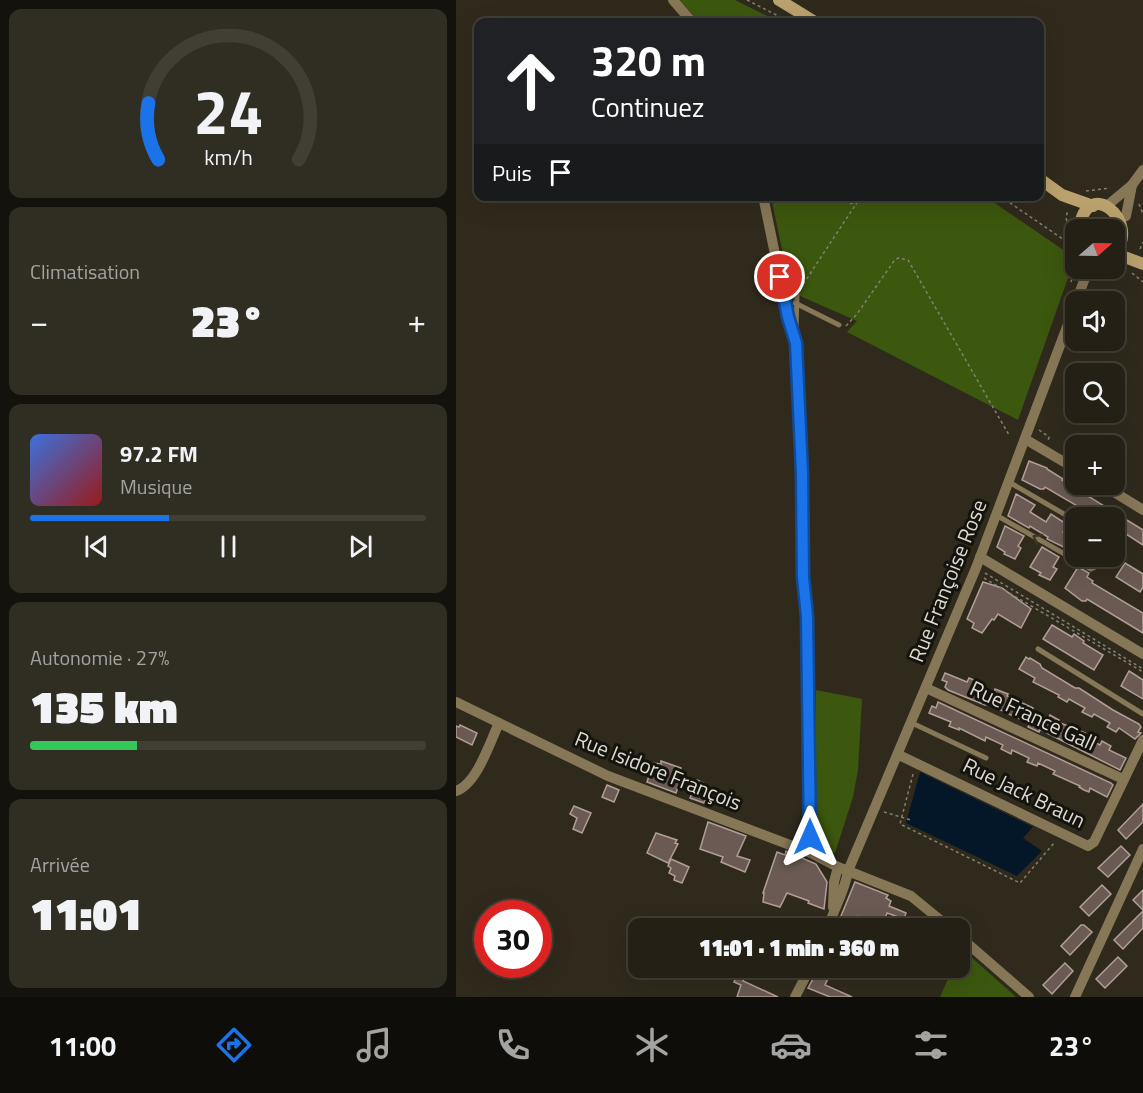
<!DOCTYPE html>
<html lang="fr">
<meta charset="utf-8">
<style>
:root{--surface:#242016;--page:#302d23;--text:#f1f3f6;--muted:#a3a3a1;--line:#413e35;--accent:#1a73e8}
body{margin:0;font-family:"Titillium Web",sans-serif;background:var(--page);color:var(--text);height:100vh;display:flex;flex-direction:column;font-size:22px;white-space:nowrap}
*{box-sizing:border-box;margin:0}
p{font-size:20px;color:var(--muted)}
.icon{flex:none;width:33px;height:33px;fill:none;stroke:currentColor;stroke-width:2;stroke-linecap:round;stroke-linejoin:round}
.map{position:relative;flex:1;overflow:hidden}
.side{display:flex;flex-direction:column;gap:9px;padding:9px;background:#14120c;width:456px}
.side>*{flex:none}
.banner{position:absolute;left:18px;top:18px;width:570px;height:183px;border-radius:12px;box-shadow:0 6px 24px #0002,0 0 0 2px var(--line);background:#202124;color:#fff;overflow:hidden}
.needle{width:39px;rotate:70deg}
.buttons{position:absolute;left:609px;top:219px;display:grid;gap:12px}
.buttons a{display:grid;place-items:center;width:60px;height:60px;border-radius:12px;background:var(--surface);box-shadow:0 6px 24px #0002,0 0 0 2px var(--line);font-size:30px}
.speed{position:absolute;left:18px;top:900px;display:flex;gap:12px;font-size:30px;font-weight:700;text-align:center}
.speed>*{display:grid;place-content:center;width:78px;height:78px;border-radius:50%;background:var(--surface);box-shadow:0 6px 24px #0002,0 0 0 2px var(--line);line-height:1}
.speed .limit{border:9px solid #d22;background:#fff;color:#111}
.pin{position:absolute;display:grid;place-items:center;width:51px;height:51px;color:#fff;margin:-26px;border:3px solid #fff;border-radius:50%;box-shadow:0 2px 6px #0007}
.me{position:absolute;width:66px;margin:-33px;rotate:0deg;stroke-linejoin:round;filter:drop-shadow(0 0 4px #0008)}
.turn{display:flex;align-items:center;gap:21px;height:126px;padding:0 18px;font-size:27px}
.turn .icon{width:78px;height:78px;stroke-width:2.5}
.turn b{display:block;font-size:42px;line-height:51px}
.then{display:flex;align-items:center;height:57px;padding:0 18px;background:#0003;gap:12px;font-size:22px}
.big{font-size:45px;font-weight:800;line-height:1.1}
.side .widget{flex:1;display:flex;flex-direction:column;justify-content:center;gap:9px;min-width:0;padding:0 21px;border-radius:12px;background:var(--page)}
.side .dial{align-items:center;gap:0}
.dial svg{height:156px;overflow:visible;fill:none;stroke:var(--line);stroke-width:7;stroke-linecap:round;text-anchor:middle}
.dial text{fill:var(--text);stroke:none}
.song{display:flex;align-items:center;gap:18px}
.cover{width:72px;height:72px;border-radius:9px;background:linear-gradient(135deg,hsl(220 70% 55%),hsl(0 70% 35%))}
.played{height:6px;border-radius:3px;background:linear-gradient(90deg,var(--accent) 35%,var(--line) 35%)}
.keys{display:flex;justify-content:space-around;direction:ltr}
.heat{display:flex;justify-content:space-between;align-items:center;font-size:33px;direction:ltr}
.charge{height:9px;border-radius:4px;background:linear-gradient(90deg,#34c759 27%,var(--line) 0)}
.trip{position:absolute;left:172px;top:918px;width:342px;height:60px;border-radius:12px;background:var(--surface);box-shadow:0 6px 24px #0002,0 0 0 2px var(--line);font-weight:800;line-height:60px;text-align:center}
.tabs{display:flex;height:96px;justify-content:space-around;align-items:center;background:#0e0d09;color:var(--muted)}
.tabs .icon{width:42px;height:42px}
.tabs .current{color:var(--accent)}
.tabs b{font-size:27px;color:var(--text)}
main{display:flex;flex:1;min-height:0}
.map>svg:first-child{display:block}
</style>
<main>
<section class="side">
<div class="widget dial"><svg viewBox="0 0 100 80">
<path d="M14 69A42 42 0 1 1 86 69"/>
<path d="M14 69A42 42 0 0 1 9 40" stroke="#1a73e8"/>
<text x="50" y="56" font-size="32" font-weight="700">24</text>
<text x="50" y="72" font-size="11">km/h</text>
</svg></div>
<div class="widget"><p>Climatisation</p>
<div class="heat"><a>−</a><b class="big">23°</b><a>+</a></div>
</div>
<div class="widget">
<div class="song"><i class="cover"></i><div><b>97.2 FM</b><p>Musique</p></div></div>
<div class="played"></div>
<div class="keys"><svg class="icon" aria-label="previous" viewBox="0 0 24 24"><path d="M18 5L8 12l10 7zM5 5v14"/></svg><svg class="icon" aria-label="pause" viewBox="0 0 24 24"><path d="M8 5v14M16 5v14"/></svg><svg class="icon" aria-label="next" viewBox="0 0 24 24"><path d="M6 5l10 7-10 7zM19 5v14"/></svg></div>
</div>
<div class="widget"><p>Autonomie · 27%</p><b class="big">135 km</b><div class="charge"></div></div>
<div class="widget"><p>Arrivée</p><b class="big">11:01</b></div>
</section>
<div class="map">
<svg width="687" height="997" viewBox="0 0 687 997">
<rect width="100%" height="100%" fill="#302a1d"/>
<g fill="#3c570e">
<path d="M224,0h55l44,22h-80z"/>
<path d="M315,197h215l89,61 -57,162 -171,-88 10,-11 -66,-29z"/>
<path d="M360,690l46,9 -4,71 -5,27 -18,56 -14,-5 -5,-20z"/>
<path d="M506,949l53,47v1h-75l13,-29h7v-14z"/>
</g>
<path fill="#031729" d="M464,772l113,55 -10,11 19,13 -25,25 -111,-53z"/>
<g fill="#6a5a53" stroke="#b19f97" stroke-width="1.5">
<path d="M573,461l18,7v1l16,10 -1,1 81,50v15l-20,-13 -1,3 -8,-5v-12h-25l2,-4 -46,-27 -1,2h-4l-18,-9z"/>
<path d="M560,494l19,11 -5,7 16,10 5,-8 17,11 -5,7 13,7v14l-29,-14 1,-2 -18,-11 -1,2 -21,-12z"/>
<path d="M549,526l19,10 -6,10 3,2 -6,11 -11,-5 1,-2 -8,-5z"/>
<path d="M586,547l17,10 -6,10 4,2 -7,11 -11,-5 2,-2 -11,-6z"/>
<path d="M669,563l18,11v13l-3,5 -24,-15z"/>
<path d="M622,567l11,6 -2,4 6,4 -1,2 51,30v20l-56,-34 -1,2h-4l-17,-13z"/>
<path d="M527,582l19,6 29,21 -10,19 -23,-14 -4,6 -2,-1 -10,14 -10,-5 2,-5 -7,-4z"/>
<path d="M596,625l20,12 2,-3 10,7 -1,2 20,12 -9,15 -51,-31z"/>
<path d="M570,657l3,2 1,-1 10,6 2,4 33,20h4l34,22 26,14 2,3 -3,5 3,1 -6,6 -16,-11 -3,4 -9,-5 3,-4 -16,-9 -2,3 -10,-5 3,-4 -16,-9 -2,3 -9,-5 1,-2 -26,-13 2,-4 -16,-9z"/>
<path d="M673,671l14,9v19l-22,-13z"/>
<path d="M489,673l22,9 2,-4 10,4 -2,4 17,7 1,-4 13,5 -1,2 26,12 -1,3 16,8 2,-4 9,5 -1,2 27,11 -2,4 17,8 2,-4 9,5 -2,4 17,8 -6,12 -77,-39 -3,-1 -1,2 -11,-5 1,-2 -3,-3 -36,-17h-5l-37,-15 -3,-3 2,-5 -5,-2z"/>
<path d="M482,702l173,81 2,2 -6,12 -17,-9 -1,4 -5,-2 -5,-3 1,-1 -27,-12 2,-3 -17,-8 -1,3 -10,-4 2,-4 -17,-8 -1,4 -10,-5 2,-4 -17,-8 -1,4 -26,-13v2l-10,-4 2,-4 -22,-9 3,-7 4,2z"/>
<path d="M4,725l17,8 -5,12 -16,-8v-11l3,1z"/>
<path d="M205,761l20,7 -2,6 3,1 -6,18 -29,-11 6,-19 8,1z"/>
<path d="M241,780l8,4 -2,6 5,2 -4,11 -14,-5z"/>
<path d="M151,785l12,5 -5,12 -12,-5z"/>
<path d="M687,804v18l-17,17 -8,-9z"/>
<path d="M118,806l17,7 -9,20 -9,-4 4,-11 -7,-4z"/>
<path d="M252,822l38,14 -9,20 13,4 -5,12 -24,-10 2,-5 -23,-8z"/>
<path d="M200,833l21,7 -2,3 3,1 -10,19 -21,-10z"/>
<path d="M665,846l9,9 -22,22 -10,-9z"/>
<path d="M330,851l30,13 11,18 -3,27 -16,-6 1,-2 -22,-8 -7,14 -17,-5 1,-9h-1l14,-41 8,3z"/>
<path d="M215,859l18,8 -7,16 -8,-3 1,-4 -6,-3 2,-5 -3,-2z"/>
<path d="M399,882l33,13 -2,3 5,3 -2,5 17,7 -2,6 -17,-6 -5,15h-26l2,-12 -7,12h-15z"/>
<path d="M646,885l9,9 -22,22 -9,-9z"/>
<path d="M687,890v20l-10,-10z"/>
<path d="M687,911v17l-20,21 -9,-9z"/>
<path d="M178,919l7,3 -1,4 2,1 -3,1 -1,7 -9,-4z"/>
<path d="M349,919l16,6v3h-20z"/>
<path d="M625,925h3l8,7 -22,23 -9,-9z"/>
<path d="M662,957l9,9 -22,22 -9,-9z"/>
<path d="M609,963l8,8 -21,23 -9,-9z"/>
<path d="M284,968h9l-6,13 35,16h-41l4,-12 -7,-3z"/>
<path d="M363,968h14l-8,17 27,12h-22l-22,-9z"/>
</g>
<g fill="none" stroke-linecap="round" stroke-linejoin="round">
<g stroke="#858075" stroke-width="1.5" stroke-dasharray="3 3" stroke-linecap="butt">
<path d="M291,0l43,22"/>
<path d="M630,191l24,-3"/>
<path d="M384,196l10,7 6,1 6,-8"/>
<path d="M544,196l70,48 6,16"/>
<path d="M683,204l4,10"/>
<path d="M612,227l-2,-10 2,-7"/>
<path d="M684,249l3,-7"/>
<path d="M649,270l8,-2"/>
<path d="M676,273l11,9"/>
<path d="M615,282l5,-17"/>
<path d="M344,289l56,-85"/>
<path d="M390,326l11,-12 37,-53 4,-3 10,2 101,175"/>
<path d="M583,430l10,7 -1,4"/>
<path d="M627,484l10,6"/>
<path d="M529,573l158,96"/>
<path d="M528,578l159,94"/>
<path d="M457,774l-13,50 120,59 34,-40"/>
<path d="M428,812l27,8"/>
</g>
<g stroke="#867757" stroke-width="5">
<path d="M339,303l44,22"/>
<path d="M340,329l1,-34"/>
<path d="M553,482l67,39"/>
<path d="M540,515l95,54 4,-2 7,-11"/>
<path d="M582,649l105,65"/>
<path d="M456,723l74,35"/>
</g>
<g stroke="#867757" stroke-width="10">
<path d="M217,0l19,22"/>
<path d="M307,196l25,121 8,26 6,130 1,104 4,39 4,237"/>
<path d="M653,204l23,-19 11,-15"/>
<path d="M670,216l6,-31"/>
<path d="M620,302l9,-24 8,-10"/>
<path d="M569,439l51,30"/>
<path d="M645,484l42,26"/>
<path d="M524,557l163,97"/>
<path d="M470,688l197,91"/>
<path d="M0,702l152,74 203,77 27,14 73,29 39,32"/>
<path d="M443,755l189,91 6,-4 49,-102"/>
<path d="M0,791c21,-7 34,-49 43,-68"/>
<path d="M377,907l1,-25 4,-15"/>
<path d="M372,928c6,-20 17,-37 20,-57l128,-303 100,-265"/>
<path d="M504,937l69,60"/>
<path d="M339,997l15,-29"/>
<path d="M619,997l68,-148"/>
</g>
<g stroke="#baa26e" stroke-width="12">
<path d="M323,0l36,22"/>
<path d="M584,179l22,16 31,11"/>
<path d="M623,230c7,-57 64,-7 35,23"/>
<path d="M658,253l29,11"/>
</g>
</g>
<defs><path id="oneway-chevron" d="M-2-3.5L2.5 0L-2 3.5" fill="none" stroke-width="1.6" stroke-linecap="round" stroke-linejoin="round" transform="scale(1.5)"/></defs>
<use stroke="#3d3627" href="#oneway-chevron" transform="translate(581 538) rotate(-151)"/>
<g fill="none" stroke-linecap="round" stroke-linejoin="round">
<defs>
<path id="route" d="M324,277l8,40 8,26 6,130 1,104 4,39 3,221"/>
</defs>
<use href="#route" stroke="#114b97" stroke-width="15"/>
<use href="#route" stroke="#1a73e8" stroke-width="10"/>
</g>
<g text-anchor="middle" stroke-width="6" stroke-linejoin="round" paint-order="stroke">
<g font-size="21" fill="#dedad2" stroke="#15130d">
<text transform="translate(492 581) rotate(-68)" y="7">Rue Françoise Rose</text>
<text transform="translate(577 716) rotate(25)" y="7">Rue France Gall</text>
<text transform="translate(202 771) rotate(22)" y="7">Rue Isidore François</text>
<text transform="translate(568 793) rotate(26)" y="7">Rue Jack Braun</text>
</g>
</g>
</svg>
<div class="buttons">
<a><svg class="needle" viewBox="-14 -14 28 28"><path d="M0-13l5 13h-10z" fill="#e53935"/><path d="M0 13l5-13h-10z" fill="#a3a3a1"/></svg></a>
<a><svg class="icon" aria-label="sound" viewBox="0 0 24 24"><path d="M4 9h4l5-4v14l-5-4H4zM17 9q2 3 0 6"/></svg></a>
<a><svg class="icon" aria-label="search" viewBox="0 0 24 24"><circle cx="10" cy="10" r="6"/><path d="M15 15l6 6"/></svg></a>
<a>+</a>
<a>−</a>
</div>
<div class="speed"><div class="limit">30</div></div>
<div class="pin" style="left:324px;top:277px;background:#d93025"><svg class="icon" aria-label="arrive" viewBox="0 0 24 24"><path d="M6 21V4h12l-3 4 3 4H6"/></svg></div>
<svg class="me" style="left:354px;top:837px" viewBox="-20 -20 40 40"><path d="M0-17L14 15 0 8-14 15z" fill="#1a73e8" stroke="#fff" stroke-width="4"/></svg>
<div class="trip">11:01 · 1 min · 360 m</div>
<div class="banner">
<div class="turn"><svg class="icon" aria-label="ahead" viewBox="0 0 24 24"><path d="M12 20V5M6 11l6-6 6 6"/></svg><div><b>320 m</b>Continuez</div></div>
<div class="then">Puis<svg class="icon" aria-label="arrive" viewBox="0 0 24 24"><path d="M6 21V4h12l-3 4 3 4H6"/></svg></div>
</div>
</div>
</main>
<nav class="tabs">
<b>11:00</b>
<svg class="icon current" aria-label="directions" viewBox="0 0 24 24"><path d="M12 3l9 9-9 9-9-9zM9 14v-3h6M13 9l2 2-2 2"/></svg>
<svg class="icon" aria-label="music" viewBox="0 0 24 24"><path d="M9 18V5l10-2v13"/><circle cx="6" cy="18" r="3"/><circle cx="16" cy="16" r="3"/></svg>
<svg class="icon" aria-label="phone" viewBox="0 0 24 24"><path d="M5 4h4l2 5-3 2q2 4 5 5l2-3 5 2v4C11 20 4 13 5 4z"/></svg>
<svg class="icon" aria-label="climate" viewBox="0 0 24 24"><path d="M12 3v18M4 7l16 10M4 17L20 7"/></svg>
<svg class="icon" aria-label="car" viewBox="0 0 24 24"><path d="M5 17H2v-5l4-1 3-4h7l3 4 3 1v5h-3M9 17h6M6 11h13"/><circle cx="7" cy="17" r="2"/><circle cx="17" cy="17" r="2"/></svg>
<svg class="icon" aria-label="filters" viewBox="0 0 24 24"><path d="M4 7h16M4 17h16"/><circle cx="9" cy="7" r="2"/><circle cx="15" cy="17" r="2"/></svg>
<b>23°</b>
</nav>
